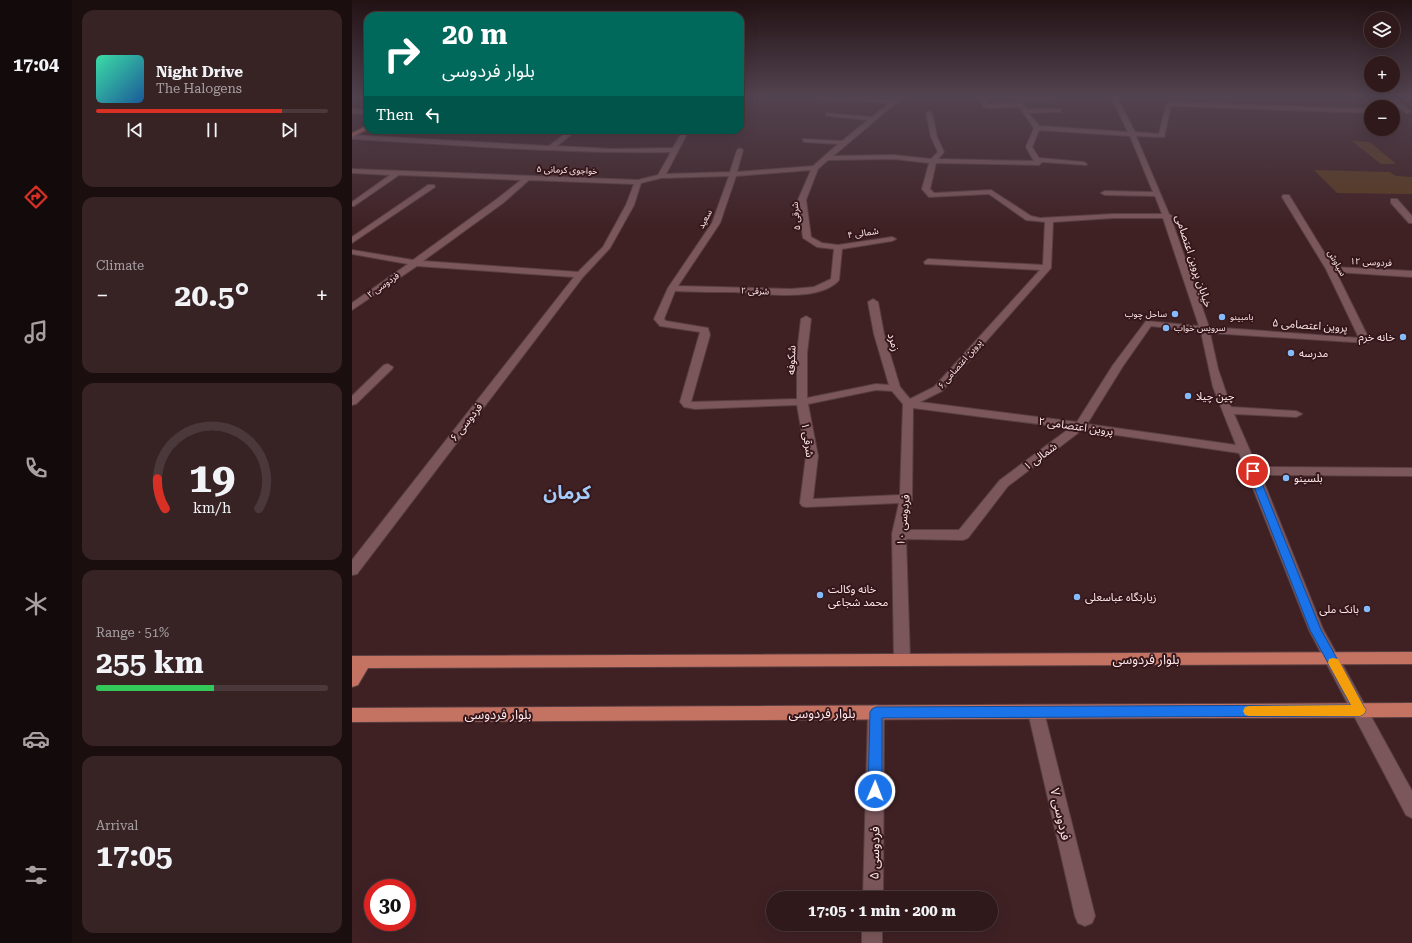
<!DOCTYPE html>
<meta charset="utf-8">
<style>
:root{--surface:#2f191b;--page:#372224;--text:#f1f3f6;--muted:#a7a0a3;--line:#4a383a;--accent:#d93025}
body{margin:0;font-family:"Roboto Serif","Noto Sans Arabic",serif;background:var(--page);color:var(--text);height:100vh;display:flex;flex-direction:column;font-size:15px;white-space:nowrap}
*{box-sizing:border-box;margin:0}
p{font-size:13px;color:var(--muted)}
.icon{flex:none;width:22px;height:22px;fill:none;stroke:currentColor;stroke-width:2;stroke-linecap:round;stroke-linejoin:round}
.map{position:relative;flex:1;overflow:hidden}
.drawer{display:flex;flex-direction:column;gap:10px;padding:10px;background:#1a0e0f;width:280px}
.drawer>*{flex:none}
.banner{position:absolute;left:12px;top:12px;width:380px;height:122px;border-radius:12px;box-shadow:0 4px 16px #0002,0 0 0 1px var(--line);background:#00695c;color:#fff;overflow:hidden}
.controls{position:absolute;left:1012px;top:12px;display:grid;gap:8px}
.controls a{display:grid;place-items:center;width:36px;height:36px;border-radius:50%;background:var(--surface);box-shadow:0 4px 16px #0002,0 0 0 1px var(--line);font-size:20px}
.speed{position:absolute;left:12px;top:879px;display:flex;gap:8px;font-size:20px;font-weight:700;text-align:center}
.speed>*{display:grid;place-content:center;width:52px;height:52px;border-radius:50%;background:var(--surface);box-shadow:0 4px 16px #0002,0 0 0 1px var(--line);line-height:1}
.speed .limit{border:6px solid #d22;background:#fff;color:#111}
.pin{position:absolute;display:grid;place-items:center;width:34px;height:34px;color:#fff;margin:-17px;border:2px solid #fff;border-radius:50%;box-shadow:0 1px 4px #0007}
.me{position:absolute;width:44px;margin:-22px;rotate:1deg;stroke-linejoin:round;filter:drop-shadow(0 0 3px #0008)}
.turn{display:flex;align-items:center;gap:14px;height:84px;padding:0 12px;font-size:18px}
.turn .icon{width:52px;height:52px;stroke-width:2.5}
.turn b{display:block;font-size:28px;line-height:34px}
.then{display:flex;align-items:center;height:38px;padding:0 12px;background:#0003;gap:8px;font-size:15px}
.big{font-size:30px;font-weight:700;line-height:1.1}
.drawer .card{flex:1;display:flex;flex-direction:column;justify-content:center;gap:6px;min-width:0;padding:0 14px;border-radius:12px;background:var(--page)}
.drawer .dial{align-items:center;gap:0}
.dial svg{height:104px;overflow:visible;fill:none;stroke:var(--line);stroke-width:7;stroke-linecap:round;text-anchor:middle}
.dial text{fill:var(--text);stroke:none}
.song{display:flex;align-items:center;gap:12px}
.cover{width:48px;height:48px;border-radius:6px;background:linear-gradient(135deg,hsl(160 70% 55%),hsl(210 70% 35%))}
.played{height:4px;border-radius:2px;background:linear-gradient(90deg,var(--accent) 80%,var(--line) 80%)}
.keys{display:flex;justify-content:space-around;direction:ltr}
.heat{display:flex;justify-content:space-between;align-items:center;font-size:22px;direction:ltr}
.charge{height:6px;border-radius:3px;background:linear-gradient(90deg,#34c759 51%,var(--line) 0)}
.trip{position:absolute;left:414px;top:891px;width:232px;height:40px;border-radius:20px;background:var(--surface);box-shadow:0 4px 16px #0002,0 0 0 1px var(--line);font-weight:700;line-height:40px;text-align:center}
main{display:flex;flex:1;min-height:0}
.dock{display:flex;flex-direction:column;width:72px;justify-content:space-around;align-items:center;background:#130a0b;color:var(--muted)}
.dock .icon{width:28px;height:28px}
.dock .active{color:var(--accent)}
.dock b{font-size:18px;color:var(--text)}
.map>svg:first-child{display:block}
</style>
<main>
<nav class="dock">
<b>17:04</b>
<svg class="icon active" aria-label="directions" viewBox="0 0 24 24"><path d="M12 3l9 9-9 9-9-9zM9 14v-3h6M13 9l2 2-2 2"/></svg>
<svg class="icon" aria-label="music" viewBox="0 0 24 24"><path d="M9 18V5l10-2v13"/><circle cx="6" cy="18" r="3"/><circle cx="16" cy="16" r="3"/></svg>
<svg class="icon" aria-label="phone" viewBox="0 0 24 24"><path d="M5 4h4l2 5-3 2q2 4 5 5l2-3 5 2v4C11 20 4 13 5 4z"/></svg>
<svg class="icon" aria-label="climate" viewBox="0 0 24 24"><path d="M12 3v18M4 7l16 10M4 17L20 7"/></svg>
<svg class="icon" aria-label="car" viewBox="0 0 24 24"><path d="M5 17H2v-5l4-1 3-4h7l3 4 3 1v5h-3M9 17h6M6 11h13"/><circle cx="7" cy="17" r="2"/><circle cx="17" cy="17" r="2"/></svg>
<svg class="icon" aria-label="filters" viewBox="0 0 24 24"><path d="M4 7h16M4 17h16"/><circle cx="9" cy="7" r="2"/><circle cx="15" cy="17" r="2"/></svg>
</nav>
<section class="drawer">
<div class="card">
<div class="song"><i class="cover"></i><div><b>Night Drive</b><p>The Halogens</p></div></div>
<div class="played"></div>
<div class="keys"><svg class="icon" aria-label="previous" viewBox="0 0 24 24"><path d="M18 5L8 12l10 7zM5 5v14"/></svg><svg class="icon" aria-label="pause" viewBox="0 0 24 24"><path d="M8 5v14M16 5v14"/></svg><svg class="icon" aria-label="next" viewBox="0 0 24 24"><path d="M6 5l10 7-10 7zM19 5v14"/></svg></div>
</div>
<div class="card"><p>Climate</p>
<div class="heat"><a>−</a><b class="big">20.5°</b><a>+</a></div>
</div>
<div class="card dial"><svg viewBox="0 0 100 80">
<path d="M14 69A42 42 0 1 1 86 69"/>
<path d="M14 69A42 42 0 0 1 8 46" stroke="#d93025"/>
<text x="50" y="56" font-size="32" font-weight="700">19</text>
<text x="50" y="72" font-size="11">km/h</text>
</svg></div>
<div class="card"><p>Range · 51%</p><b class="big">255 km</b><div class="charge"></div></div>
<div class="card"><p>Arrival</p><b class="big">17:05</b></div>
</section>
<div class="map">
<svg width="1060" height="943" viewBox="0 0 1060 943">
<rect width="100%" height="100%" fill="#3f2124"/>
<g fill="#5a3b20">
<path d="M1000,141l18,1 25,21v1h-14z"/>
<path d="M962,170l75,2 7,4 16,1v17l-75,-1z"/>
</g>
<g fill="none" stroke-linecap="round" stroke-linejoin="round">
<defs>
<g id="minor">
<path d="M466,97l75,3 3,-3h7l-5,6 -3,1 -62,52 61,-1 37,4 7,-7 -7,-15 -5,-24 3,-2 3,2 5,24 7,15 -6,7 96,2 -8,-14 8,-19 -15,-21 -31,1 -5,-2 -3,-7 -7,-2h11l4,7 29,-1 -3,-3 4,-3h35l-6,4h-27l7,8h34v2l-2,1 -30,1 10,13 89,6 -17,-35h6l18,35 24,2 7,-30 3,-2 202,7v4l-200,-7 -7,31 -28,-1 33,78 3,2 -1,2 38,109 150,11 -33,-69 -44,-72 1,-2h6l44,72 79,4v6l-76,-5 34,69 -2,2 -158,-10 8,36 13,38 65,4 6,3 -6,3 -62,-3 23,53 155,1v8l-151,-1 62,154 89,162v27l-6,-3 -97,-185 -70,-177 -157,-23 -74,56 -40,52 -5,2 -57,-1 4,120 -3,4 -5,2 -5,-2 -3,-4 -2,-125 7,-31 -93,4 -4,-1 -2,-3 6,-47 -9,-51 -102,4 -11,-2 -4,-5 20,-70 -40,-6 -6,-7 14,-31 44,-65 17,-47 -68,2 -20,5 -7,22 -24,43 -27,29 -226,297 -5,1v-15l222,-283 -157,-11 -65,44v-7l56,-39 -56,-10v-4l61,10 84,-61 24,-19 -122,-5 -45,31h-2v-4l38,-27 -38,-2v-4l286,11 20,-5 13,-23c-106,2 -213,-7 -319,-13v-4l197,11 21,-16h7l-20,16 55,3 61,-1 10,-18h6l-23,44 64,-2 7,-22 3,-2 3,2 -6,22 76,-6 25,-22 -33,-2 -2,-1v-2l39,2 26,-21 -40,-4 -2,-1v-2l46,4 17,-14 -68,-4zM687,130l91,6 23,56 -48,-1 -4,2 4,2 50,1 7,18h-49l-73,4 -9,-2 -40,-26 -57,3 -4,-4 6,-26 103,2 3,-3 44,3 1,-1 -3,-2 -45,-4 -7,-11zM542,159l35,4 -7,26 7,8 60,-3 37,26 19,2 -2,43 -115,-6 -4,3 1,2 115,6 -106,117 -24,12 -10,-12 -16,-53 -6,-32 -5,-3 -5,3 6,32 15,51 -13,-1 -69,14v-45l4,-34 -5,-3 -5,3 -4,34v46l-106,3 19,-67 -2,-7 -42,-7 -2,-2 11,-28c20,1 40,1 59,1 28,1 85,11 105,-12l3,-31 50,-8 4,-2 -4,-2 -54,8 -16,-2 -11,-6 -5,-37 12,-31 10,-9zM459,170l-13,30 5,38 14,9 17,2 -3,30 -17,8 -23,2 -113,-3 42,-63 16,-47zM177,180l105,4 -8,21 -23,42 -25,25 -155,-11 80,-58zM761,218h50l36,108 -53,-5 -33,44 -36,57 -157,-20 22,-11 109,-123 2,-46zM799,326l50,6 12,55 23,58 -149,-21 36,-58zM524,390l16,1 11,13 -3,91 -87,4 5,-43 -10,-52zM561,408l157,20 -70,52 -41,50h-53l6,-31z"/>
<path d="M1034,97h7l18,15 -5,1z"/>
<path d="M0,109l16,1v4l-16,-1z"/>
<path d="M76,185h6l1,2 -83,56v-6z"/>
<path d="M1039,199h6l15,17v7h-3l-18,-20z"/>
<path d="M36,364l5,3 -1,2 -36,35 -4,1v-9l32,-31z"/>
<path d="M524,705l6,2 2,5 -1,186h-20l5,-186 2,-5z"/>
<path d="M684,705l6,2 2,5 51,204 -3,7 -7,3 -7,-3 -3,-7 -47,-204 2,-5z"/>
<rect x="510" y="924" width="20" height="19"/>
</g>
<g id="major">
<path d="M16,125v4l-16,8v-4z"/>
<path d="M1060,652v12l-1044,4 -10,17 -6,2v-31z"/>
<path d="M1060,703v14l-1060,5v-14z"/>
</g>
</defs>
<use href="#minor" stroke="#593f42" stroke-width="2"/>
<use href="#major" stroke="#593f42" stroke-width="2"/>
<use href="#minor" fill="#7b575b" fill-rule="evenodd"/>
<use href="#major" fill="#c47362" fill-rule="evenodd"/>
</g>
<linearGradient id="sky" x2="0" y2="1"><stop stop-color="#231214"/><stop offset="0.42" stop-color="#524350"/><stop offset="1" stop-color="#524350" stop-opacity="0"/></linearGradient>
<rect width="1060" height="229" fill="url(#sky)"/>
<path fill="#1a73e8" stroke="#114b97" d="M901,468l4,3 64,159 43,77 2,3 -2,4 -4,2 -478,2v73l-2,5 -5,2 -5,-2 -2,-5 2,-79 2,-3 4,-2 475,-2 -41,-75 -62,-159z"/>
<path fill="#f59e0b" d="M981,658l5,1 26,48 2,3 -2,4 -4,2h-111l-4,-1 -2,-4 2,-4 4,-1 102,-1 -23,-42 1,-4z"/>
<g fill="#86bbfb" stroke="#35171b" stroke-width="1.5">
<circle cx="823" cy="314" r="4"/>
<circle cx="870" cy="317" r="4"/>
<circle cx="814" cy="328" r="4"/>
<circle cx="1051" cy="337" r="4"/>
<circle cx="939" cy="353" r="4"/>
<circle cx="836" cy="396" r="4"/>
<circle cx="934" cy="478" r="4"/>
<circle cx="468" cy="595" r="4"/>
<circle cx="725" cy="597" r="4"/>
<circle cx="1015" cy="609" r="4"/>
</g>
<g text-anchor="middle" stroke-width="4" stroke-linejoin="round" paint-order="stroke">
<g font-size="9" fill="#fee8e9" stroke="#35171b">
<text transform="translate(215 170) rotate(2)" y="3">خواجوی کرمانی ۵</text>
<text transform="translate(444 216) rotate(-95)" y="3">شرقی ۵</text>
<text transform="translate(353 219) rotate(-62)" y="3">سعید</text>
<text transform="translate(511 233) rotate(-8)" y="3">شمالی ۴</text>
<text transform="translate(1019 262) rotate(3)" y="3">فردوسی ۱۲</text>
<text transform="translate(985 263) rotate(61)" y="3">سیاوش</text>
<text transform="translate(31 285) rotate(-35)" y="3">فردوسی ۲</text>
<text transform="translate(403 291) rotate(2)" y="3">شرقی ۲</text>
<text transform="translate(608 364) rotate(-49)" y="3">پروین اعتصامی ۶</text>
</g>
<g font-size="9" fill="#fee8e9" stroke="#35171b" text-anchor="start">
<text x="815" y="317" text-anchor="end">ساحل چوب</text>
<text x="878" y="320">بامبینو</text>
<text x="822" y="331">سرویس خواب</text>
</g>
<g font-size="11" fill="#fee8e9" stroke="#35171b">
<text transform="translate(842 261) rotate(72)" y="4">خیابان پروین اعتصامی</text>
<text transform="translate(958 325) rotate(4)" y="4">پروین اعتصامی ۵</text>
<text transform="translate(542 342) rotate(74)" y="4">زمرد</text>
<text transform="translate(439 360) rotate(-88)" y="4">شکوفه</text>
<text transform="translate(114 422) rotate(-52)" y="4">فردوسی ۶</text>
<text transform="translate(724 426) rotate(8)" y="4">پروین اعتصامی ۲</text>
<text transform="translate(456 440) rotate(82)" y="4">شرقی ۱</text>
<text transform="translate(688 456) rotate(-36)" y="4">شمالی ۱</text>
<text transform="translate(551 520) rotate(-84)" y="4">فردوسی ۱۰</text>
</g>
<g font-size="11" fill="#fee8e9" stroke="#35171b" text-anchor="start">
<text x="1043" y="341" text-anchor="end">خانه خرم</text>
<text x="947" y="357">مدرسه</text>
<text x="844" y="400">چین چیلا</text>
<text x="942" y="482">بلسینو</text>
<text x="476" y="593">خانه وکالت<tspan x="476" dy="13">محمد شجاعی</tspan></text>
<text x="733" y="601">زیارتگاه عباسعلی</text>
<text x="1007" y="613" text-anchor="end">بانک ملی</text>
</g>
<g font-size="13" fill="#fee8e9" stroke="#35171b">
<text x="794" y="664">بلوار فردوسی</text>
<text x="470" y="718">بلوار فردوسی</text>
<text x="146" y="719">بلوار فردوسی</text>
<text transform="translate(709 814) rotate(77)" y="5">فردوسی ۷</text>
<text transform="translate(522 853) rotate(-89)" y="5">فردوسی ۵</text>
</g>
<g font-size="19" font-weight="bold" fill="#a3cbfb" stroke="#35171b">
<text x="215" y="499">کرمان</text>
</g>
</g>
</svg>
<div class="controls">
<a><svg class="icon" aria-label="layers" viewBox="0 0 24 24"><path d="M12 4l9 5-9 5-9-5zM3 14l9 5 9-5"/></svg></a>
<a>+</a>
<a>−</a>
</div>
<div class="speed"><div class="limit">30</div></div>
<div class="pin" style="left:901px;top:471px;background:#d93025"><svg class="icon" aria-label="arrive" viewBox="0 0 24 24"><path d="M6 21V4h12l-3 4 3 4H6"/></svg></div>
<svg class="me" style="left:523px;top:791px" viewBox="-20 -20 40 40"><circle r="17" fill="#1a73e8" stroke="#fff" stroke-width="3"/><path d="M0-11L8 9 0 5-8 9z" fill="#fff"/></svg>
<div class="trip">17:05 · 1 min · 200 m</div>
<div class="banner">
<div class="turn"><svg class="icon" aria-label="right" viewBox="0 0 24 24"><path d="M7 20v-9h11M14 6l5 5-5 5"/></svg><div><b>20 m</b>بلوار فردوسی</div></div>
<div class="then">Then<svg class="icon" aria-label="left" viewBox="0 0 24 24"><path d="M17 20v-9H6M10 6l-5 5 5 5"/></svg></div>
</div>
</div>
</main>
